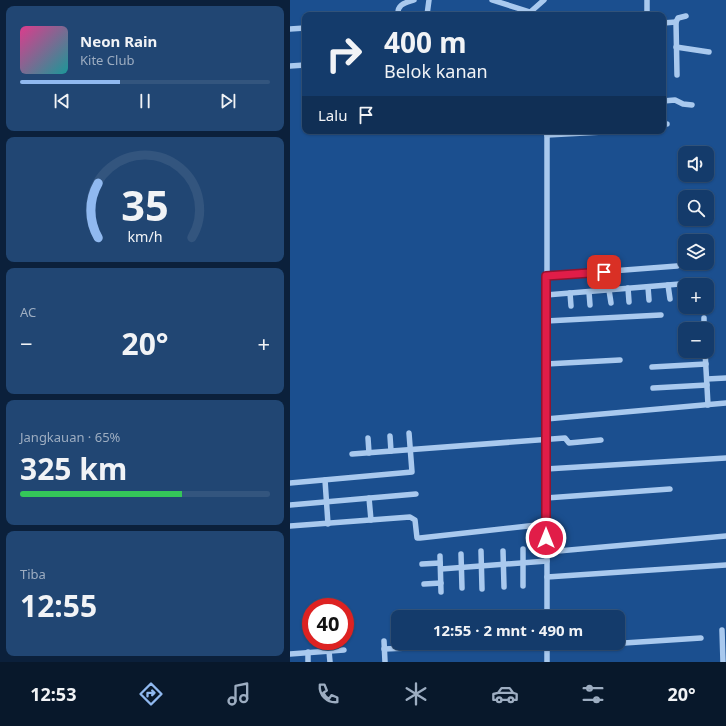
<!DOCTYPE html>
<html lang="id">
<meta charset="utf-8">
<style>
:root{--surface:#143b6b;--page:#214673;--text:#f1f3f6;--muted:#9dadc1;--line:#33557e;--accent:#90b9f0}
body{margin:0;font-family:"Noto Sans",sans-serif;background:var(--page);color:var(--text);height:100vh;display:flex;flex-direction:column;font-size:15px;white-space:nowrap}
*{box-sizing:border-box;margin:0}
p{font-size:13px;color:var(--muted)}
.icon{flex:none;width:22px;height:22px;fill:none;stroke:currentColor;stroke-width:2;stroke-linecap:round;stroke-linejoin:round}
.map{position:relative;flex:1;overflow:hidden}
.panel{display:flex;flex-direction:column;gap:6px;padding:6px;background:#0b203b;width:290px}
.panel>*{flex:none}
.hud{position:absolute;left:12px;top:12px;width:364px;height:122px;border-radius:8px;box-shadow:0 1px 3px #0004,0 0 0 1px var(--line);background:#143b6b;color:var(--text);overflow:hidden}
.tools{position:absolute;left:388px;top:146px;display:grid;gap:8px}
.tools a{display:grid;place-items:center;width:36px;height:36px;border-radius:8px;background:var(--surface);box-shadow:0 1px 3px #0004,0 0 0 1px var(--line);font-size:20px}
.speed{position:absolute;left:12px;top:598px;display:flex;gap:8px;font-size:20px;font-weight:700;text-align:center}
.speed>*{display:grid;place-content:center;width:52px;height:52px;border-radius:50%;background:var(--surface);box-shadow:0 1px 3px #0004,0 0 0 1px var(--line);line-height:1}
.speed .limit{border:6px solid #d22;background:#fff;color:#111}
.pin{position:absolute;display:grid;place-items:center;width:34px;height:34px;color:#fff;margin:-17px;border-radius:8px;box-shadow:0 2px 6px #0006}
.me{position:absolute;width:44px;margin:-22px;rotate:0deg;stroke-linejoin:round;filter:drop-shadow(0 0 3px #0008)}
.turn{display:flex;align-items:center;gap:14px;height:84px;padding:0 16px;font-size:18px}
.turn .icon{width:52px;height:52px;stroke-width:2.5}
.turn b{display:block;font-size:28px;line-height:34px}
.then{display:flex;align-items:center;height:38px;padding:0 16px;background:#0003;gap:8px;font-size:15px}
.big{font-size:30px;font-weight:700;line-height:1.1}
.panel .card{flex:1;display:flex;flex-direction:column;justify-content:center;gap:6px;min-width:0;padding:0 14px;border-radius:8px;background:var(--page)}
.panel .dial{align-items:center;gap:0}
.dial svg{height:104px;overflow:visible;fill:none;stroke:var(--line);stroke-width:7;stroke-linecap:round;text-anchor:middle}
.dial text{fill:var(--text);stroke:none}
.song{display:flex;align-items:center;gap:12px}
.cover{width:48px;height:48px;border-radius:6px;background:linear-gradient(135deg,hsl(330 70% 55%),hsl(180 70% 35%))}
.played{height:4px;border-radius:2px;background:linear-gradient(90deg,var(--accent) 40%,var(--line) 40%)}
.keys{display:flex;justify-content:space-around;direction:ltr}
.heat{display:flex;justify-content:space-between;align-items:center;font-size:22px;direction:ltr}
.charge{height:6px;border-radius:3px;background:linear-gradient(90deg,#34c759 65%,var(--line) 0)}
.trip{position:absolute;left:101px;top:610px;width:234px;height:40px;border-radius:8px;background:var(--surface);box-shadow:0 1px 3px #0004,0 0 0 1px var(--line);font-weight:700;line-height:40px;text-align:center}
.dock{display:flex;height:64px;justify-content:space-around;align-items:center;background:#08182b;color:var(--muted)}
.dock .icon{width:28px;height:28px}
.dock .selected{color:var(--accent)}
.dock b{font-size:18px;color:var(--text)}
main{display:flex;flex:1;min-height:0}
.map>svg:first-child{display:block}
</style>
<main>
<section class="panel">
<div class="card">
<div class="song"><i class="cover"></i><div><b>Neon Rain</b><p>Kite Club</p></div></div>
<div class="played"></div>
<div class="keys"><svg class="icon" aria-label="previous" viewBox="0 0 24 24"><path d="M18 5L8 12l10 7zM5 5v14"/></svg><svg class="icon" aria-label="pause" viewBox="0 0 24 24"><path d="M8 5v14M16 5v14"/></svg><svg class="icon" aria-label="next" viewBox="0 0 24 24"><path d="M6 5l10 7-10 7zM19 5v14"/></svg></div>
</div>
<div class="card dial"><svg viewBox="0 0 100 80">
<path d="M14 69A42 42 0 1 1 86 69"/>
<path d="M14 69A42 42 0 0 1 14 27" stroke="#90b9f0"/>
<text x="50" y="56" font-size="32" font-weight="700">35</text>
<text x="50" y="72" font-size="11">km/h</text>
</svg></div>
<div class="card"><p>AC</p>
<div class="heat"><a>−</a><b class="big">20°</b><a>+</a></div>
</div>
<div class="card"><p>Jangkauan · 65%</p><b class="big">325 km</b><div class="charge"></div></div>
<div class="card"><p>Tiba</p><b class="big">12:55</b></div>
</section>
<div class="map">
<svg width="436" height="662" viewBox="0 0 436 662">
<rect width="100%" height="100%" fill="#1b4f8f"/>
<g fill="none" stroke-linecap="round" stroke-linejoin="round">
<g stroke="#a9c9ee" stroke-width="5.5">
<path d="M202,0l38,12"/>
<path d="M108,15c-1,-11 7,-12 16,-15"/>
<path d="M137,15l2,-15"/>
<path d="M237,15l17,-15"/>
<path d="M357,15v-15"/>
<path d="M373,23l13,-1"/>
<path d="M0,29l15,-1"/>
<path d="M386,47l33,5"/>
<path d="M0,66l15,-1"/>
<path d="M387,75l-1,-53 2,-4 8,-2"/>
<path d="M373,101l12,-1 8,4 9,1"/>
<path d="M373,124h4"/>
<path d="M257,131v486"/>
<path d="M257,135l56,-3 1,-1"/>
<path d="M256,276l131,-10"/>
<path d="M378,285l2,14"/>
<path d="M358,287l1,13"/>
<path d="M338,288l1,14"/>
<path d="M319,290l2,13"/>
<path d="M299,292l1,13"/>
<path d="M280,293l1,13"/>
<path d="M256,295l146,-12"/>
<path d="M414,318v11"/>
<path d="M256,321l115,-6"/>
<path d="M415,351l3,54"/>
<path d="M256,364l74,-4"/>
<path d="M362,367l54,-3"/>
<path d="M417,379l19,-1"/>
<path d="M363,388l54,-3"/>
<path d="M256,419l180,-16"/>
<path d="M100,436l1,15"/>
<path d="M78,438l1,15"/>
<path d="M62,454l213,-16 4,5 32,-3"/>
<path d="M256,469l180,-11"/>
<path d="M35,480l3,44"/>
<path d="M0,483l122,-11 -3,-39"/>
<path d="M79,498l2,22"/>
<path d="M256,498l124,-9"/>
<path d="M0,505l126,-11"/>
<path d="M0,526l120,-9 5,3 2,18h3l126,-14"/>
<path d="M233,549v37"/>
<path d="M191,551l1,38"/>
<path d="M213,551l1,36"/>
<path d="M257,552l179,-16"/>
<path d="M171,554l1,34"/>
<path d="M150,556l1,36"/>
<path d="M132,564l18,-1"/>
<path d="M151,569l106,-8"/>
<path d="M257,577l179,-12"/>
<path d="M134,584l17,-1"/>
<path d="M432,630l1,32"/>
<path d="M94,641l1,21"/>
<path d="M257,643v19"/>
<path d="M257,648l154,-10"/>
<path d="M94,649l25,-1"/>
<path d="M39,651l1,11"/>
<path d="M18,652v10"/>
<path d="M0,654l54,-4"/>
</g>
</g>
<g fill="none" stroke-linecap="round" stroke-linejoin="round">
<defs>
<path id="route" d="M256,538v-262l58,-4"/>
</defs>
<use href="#route" stroke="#92132f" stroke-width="10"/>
<use href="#route" stroke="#e11d48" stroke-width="7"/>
</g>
</svg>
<div class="tools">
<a><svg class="icon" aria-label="sound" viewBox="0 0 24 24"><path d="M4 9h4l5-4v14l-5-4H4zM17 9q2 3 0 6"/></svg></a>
<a><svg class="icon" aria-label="search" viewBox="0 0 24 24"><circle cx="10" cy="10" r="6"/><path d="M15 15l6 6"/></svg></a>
<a><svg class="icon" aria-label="layers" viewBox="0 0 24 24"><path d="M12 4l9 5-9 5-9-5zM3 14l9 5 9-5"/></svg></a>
<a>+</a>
<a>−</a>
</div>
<div class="speed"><div class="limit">40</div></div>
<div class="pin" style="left:314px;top:272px;background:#d93025"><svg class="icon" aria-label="arrive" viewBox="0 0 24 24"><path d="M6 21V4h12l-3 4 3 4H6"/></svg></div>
<svg class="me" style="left:256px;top:538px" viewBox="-20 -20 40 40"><circle r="17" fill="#e11d48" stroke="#fff" stroke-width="3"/><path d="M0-11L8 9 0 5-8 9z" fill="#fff"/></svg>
<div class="trip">12:55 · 2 mnt · 490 m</div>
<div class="hud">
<div class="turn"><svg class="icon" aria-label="right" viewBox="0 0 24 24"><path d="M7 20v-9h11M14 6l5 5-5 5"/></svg><div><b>400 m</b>Belok kanan</div></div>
<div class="then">Lalu<svg class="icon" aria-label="arrive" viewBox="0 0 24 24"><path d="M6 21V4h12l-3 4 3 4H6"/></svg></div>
</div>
</div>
</main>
<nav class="dock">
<b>12:53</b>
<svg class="icon selected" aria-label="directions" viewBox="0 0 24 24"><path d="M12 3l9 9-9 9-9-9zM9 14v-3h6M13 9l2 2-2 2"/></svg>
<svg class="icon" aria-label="music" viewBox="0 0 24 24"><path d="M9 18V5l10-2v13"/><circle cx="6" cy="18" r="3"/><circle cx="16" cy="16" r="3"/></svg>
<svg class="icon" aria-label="phone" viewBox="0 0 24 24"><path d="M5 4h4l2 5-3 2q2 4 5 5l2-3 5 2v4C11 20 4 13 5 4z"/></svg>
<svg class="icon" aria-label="climate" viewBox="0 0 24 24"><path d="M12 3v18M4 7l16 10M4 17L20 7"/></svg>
<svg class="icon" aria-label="car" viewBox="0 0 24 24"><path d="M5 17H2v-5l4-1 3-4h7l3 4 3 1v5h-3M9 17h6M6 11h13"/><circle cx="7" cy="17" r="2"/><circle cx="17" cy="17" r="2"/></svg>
<svg class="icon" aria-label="filters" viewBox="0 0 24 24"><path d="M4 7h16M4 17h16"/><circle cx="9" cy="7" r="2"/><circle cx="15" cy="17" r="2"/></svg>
<b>20°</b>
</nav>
